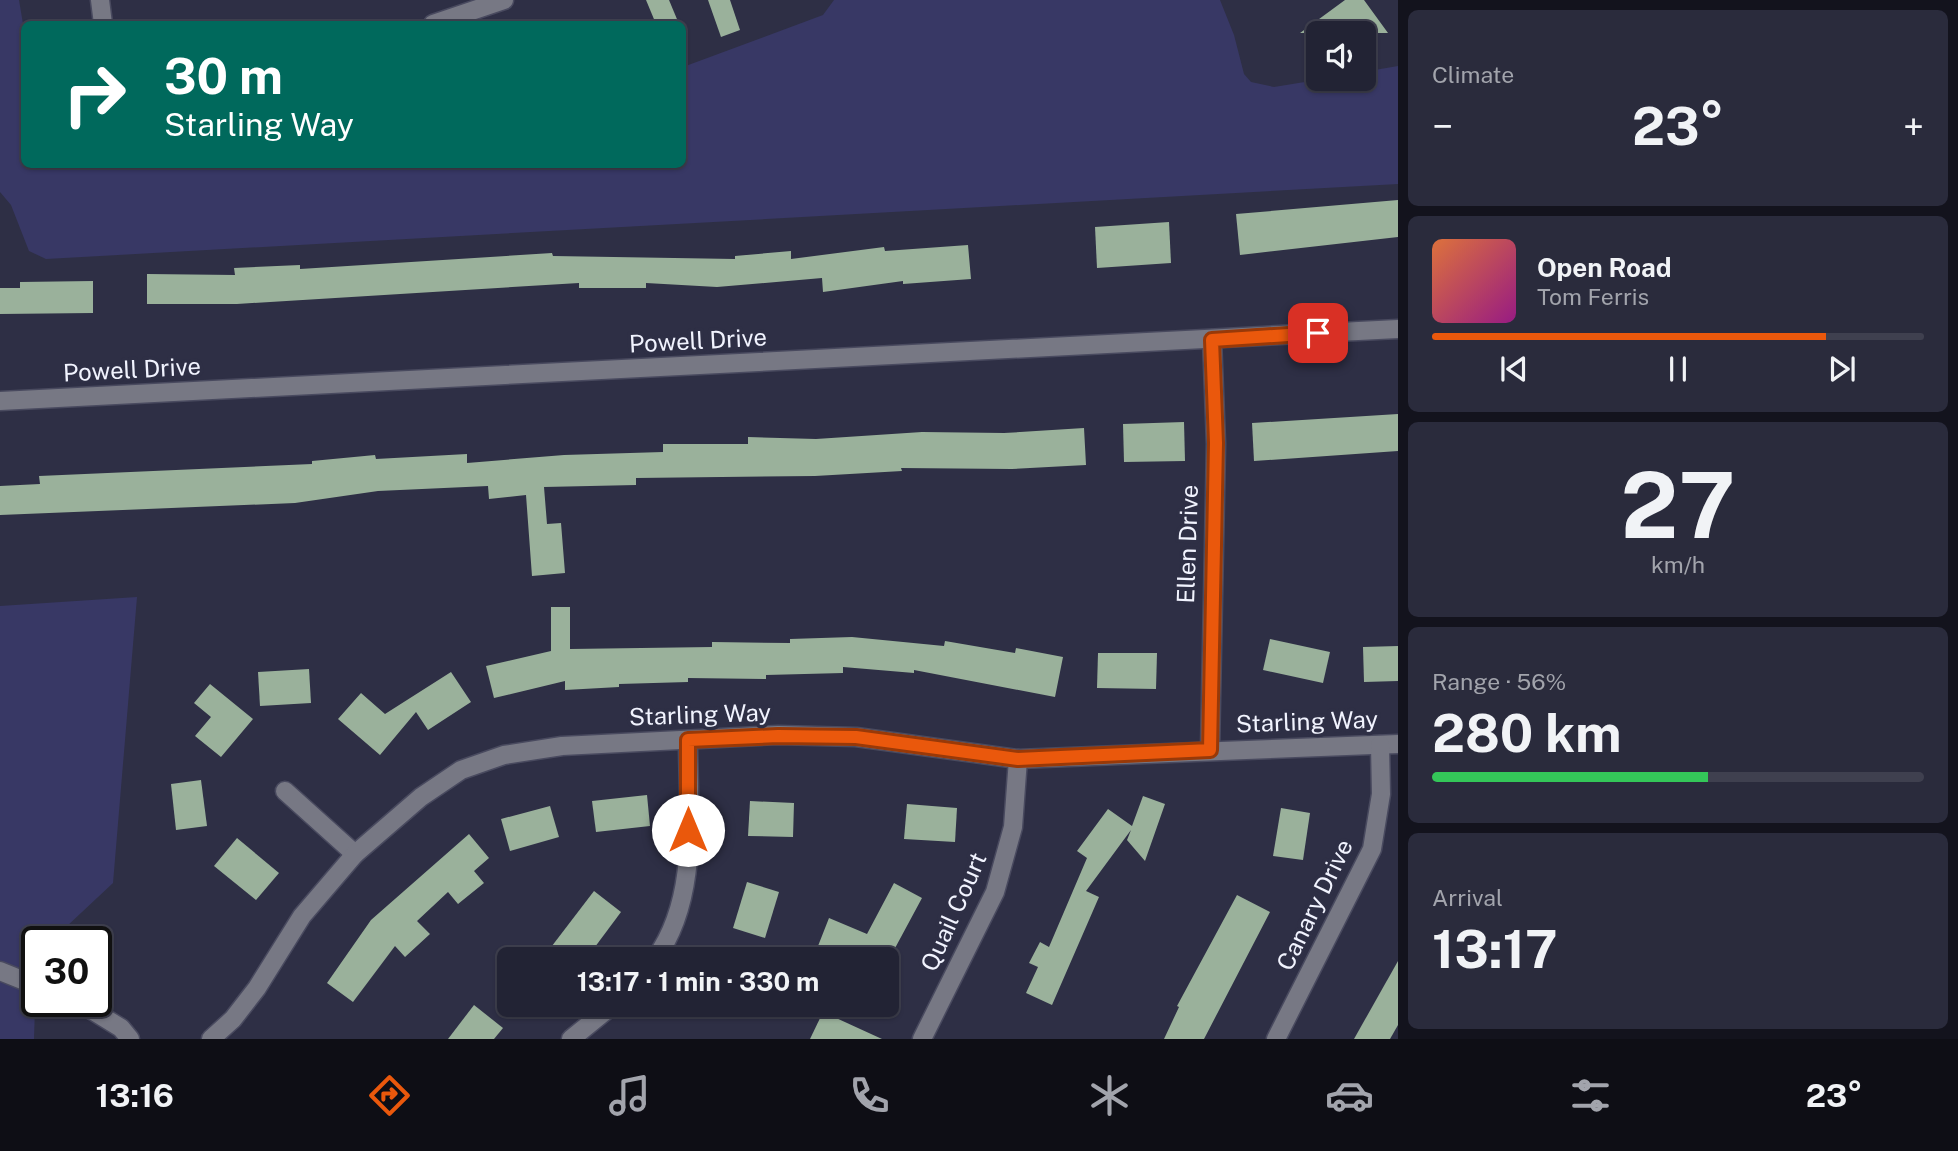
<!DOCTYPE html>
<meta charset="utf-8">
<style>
:root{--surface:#222334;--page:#2a2b3c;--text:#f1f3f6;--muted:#a2a4ac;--line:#3f404f;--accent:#ea580c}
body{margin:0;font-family:"Public Sans",sans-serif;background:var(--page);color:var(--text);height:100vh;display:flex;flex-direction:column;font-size:26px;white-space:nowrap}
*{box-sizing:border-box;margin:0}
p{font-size:23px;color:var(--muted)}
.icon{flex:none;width:38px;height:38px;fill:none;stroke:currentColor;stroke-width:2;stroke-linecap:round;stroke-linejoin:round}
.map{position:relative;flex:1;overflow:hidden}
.details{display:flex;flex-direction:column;gap:10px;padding:10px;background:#13131d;width:560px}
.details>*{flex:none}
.hud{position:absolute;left:21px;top:21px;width:665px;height:147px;border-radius:10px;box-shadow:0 2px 5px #0004,0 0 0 2px var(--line);background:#00695c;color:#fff;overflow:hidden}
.tools{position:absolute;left:1306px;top:21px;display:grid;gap:14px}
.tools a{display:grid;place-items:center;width:70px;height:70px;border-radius:10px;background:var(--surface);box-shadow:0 2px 5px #0004,0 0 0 2px var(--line);font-size:35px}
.speed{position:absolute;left:21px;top:926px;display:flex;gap:14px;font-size:35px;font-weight:700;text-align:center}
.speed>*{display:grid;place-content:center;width:91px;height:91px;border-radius:50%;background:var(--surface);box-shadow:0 2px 5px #0004,0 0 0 2px var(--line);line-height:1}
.speed .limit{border:4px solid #111;border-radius:10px;background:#fff;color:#111}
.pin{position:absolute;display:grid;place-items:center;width:60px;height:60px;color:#fff;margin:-30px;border-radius:14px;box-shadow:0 4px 10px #0006}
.me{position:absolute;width:77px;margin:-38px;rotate:0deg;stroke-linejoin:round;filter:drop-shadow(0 0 5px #0008)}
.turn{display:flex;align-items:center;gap:24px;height:147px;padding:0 28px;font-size:32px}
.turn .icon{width:91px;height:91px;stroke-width:2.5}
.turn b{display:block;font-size:49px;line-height:60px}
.big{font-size:52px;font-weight:700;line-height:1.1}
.details .widget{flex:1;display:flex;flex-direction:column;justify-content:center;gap:10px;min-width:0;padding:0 24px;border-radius:10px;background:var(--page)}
.details .dial{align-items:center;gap:0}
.dial b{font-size:91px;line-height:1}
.song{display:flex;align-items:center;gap:21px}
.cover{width:84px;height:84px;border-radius:10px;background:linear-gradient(135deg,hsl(20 70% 55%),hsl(310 70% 35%))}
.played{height:7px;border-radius:4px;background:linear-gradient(90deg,var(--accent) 80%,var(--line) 80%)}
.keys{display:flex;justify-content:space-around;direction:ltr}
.heat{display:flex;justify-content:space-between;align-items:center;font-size:38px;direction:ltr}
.charge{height:10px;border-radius:5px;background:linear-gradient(90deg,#34c759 56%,var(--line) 0)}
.trip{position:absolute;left:497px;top:947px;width:402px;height:70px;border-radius:10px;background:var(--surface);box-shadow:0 2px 5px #0004,0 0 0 2px var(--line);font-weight:700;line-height:70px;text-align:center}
.dock{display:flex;height:112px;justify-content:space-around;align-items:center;background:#0e0e15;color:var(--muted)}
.dock .icon{width:49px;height:49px}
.dock .on{color:var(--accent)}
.dock b{font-size:32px;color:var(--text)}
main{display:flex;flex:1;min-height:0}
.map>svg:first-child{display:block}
</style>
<main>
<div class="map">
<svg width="1398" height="1039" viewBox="0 0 1398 1039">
<rect width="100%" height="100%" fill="#2e2f45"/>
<g fill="#383865">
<path d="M0,0h19l5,30v134l34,1 10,5 6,-6h608l1,-97 140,-52 11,-15h386l14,35 10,39 7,8 23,5 49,-8h40v-7l35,-6v118l-1352,75 -17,-8 -18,-46 -11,-13z"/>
<path d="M137,597l-24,286 -62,58 -14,1 -3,97h-34v-433z"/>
</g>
<g fill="#9ab19b">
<path d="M646,0h23l10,24h-23z"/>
<path d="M708,0h22l10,30 -19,7z"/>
<path d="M1345,0h19l24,33h-11l-14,10v-10h-63z"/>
<path d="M1398,200v37l-158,18 -4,-41z"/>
<path d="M1169,222l2,41 -74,5 -2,-41z"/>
<path d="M968,245l3,34 -68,5v-3l-80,11 -1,-14 -105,9 -71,-4v5h-67v-5l-342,21h-90v-30l88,1 -1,-7 66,-3v4l252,-16 1,3 182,3v-3l56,-5v8l93,-12 1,4z"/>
<path d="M93,281v32l-93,1v-26h20v-6z"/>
<path d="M1398,414v37l-144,10 -2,-38z"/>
<path d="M1184,422l1,39 -61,1 -1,-38z"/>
<path d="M1084,428l2,37 -74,4 -111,-1 1,3 -87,5 -179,2v7l-92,2 3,37 14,-1 4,50 -33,3 -6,-81 -37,4 -1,-13 -110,5 -83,12 -295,12v-29l40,-2 -1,-8 273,-12v-3l63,-6 1,4 91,-5v9l97,-8 99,-3v-8h85v-7l68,2 106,-7 82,1z"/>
<path d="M551,607h19v42l142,-2v-5l78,1v-4l62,-2 92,9 1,-5 70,12 1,-5 47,9 -8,40 -141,-27v3l-71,-6v6l-77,2v4l-78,-1v4l-69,2v3l-54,3v-9l-71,17 -8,-32 65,-15z"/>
<path d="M1270,639l60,13 -7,31 -60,-13z"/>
<path d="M1398,646v35l-34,1 -1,-35z"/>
<path d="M1098,653h59l-1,36 -59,-1z"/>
<path d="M309,669l2,34 -51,3 -2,-34z"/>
<path d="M451,672l20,30 -43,28 -12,-18 -36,43 -42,-36 23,-26 24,21z"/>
<path d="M210,684l43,35 -32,38 -26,-21 16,-19 -17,-14z"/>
<path d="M201,780l6,46 -31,4 -5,-46z"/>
<path d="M647,795l3,31 -54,6 -4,-31z"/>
<path d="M1143,796l22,8 -20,57 -18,-21 4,-10 -45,61 13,6 -47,108 -26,-12 12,-26 -9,-4 11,-21 9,5 38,-89 -10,-7 31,-42 24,17z"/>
<path d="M750,801l44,2 -1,34 -45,-1z"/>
<path d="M907,804l50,4 -2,34 -51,-3z"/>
<path d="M550,806l9,31 -49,14 -9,-32z"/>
<path d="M1281,808l29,5 -7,47 -30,-4z"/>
<path d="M469,834l20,24 -15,13 10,12 -26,21 -10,-12 -31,29 13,13 -25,23 -10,-11 -42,56 -26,-19 44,-63z"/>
<path d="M237,838l42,35 -23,27 -42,-34z"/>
<path d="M747,882l32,10 -14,46 -32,-10z"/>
<path d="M894,883l28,15 -35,65v-4h-37l-32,-13 11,-28 38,16z"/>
<path d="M594,891l27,21 -35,47h-44z"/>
<path d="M1237,895l33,17 -66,127h-40l15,-32 -2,-1z"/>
<path d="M1398,961v64l-8,14h-36z"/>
<path d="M474,1005l29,23 -9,11h-46z"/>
<path d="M823,1012l59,27h-72z"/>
</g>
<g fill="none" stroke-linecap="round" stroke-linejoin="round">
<defs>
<g id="minor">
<path d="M100,0l3,24"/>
<path d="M433,24l71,-24"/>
<path d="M0,401l1398,-72"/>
<path d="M1210,750l6,-306 -4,-105"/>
<path d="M285,791l70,63"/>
<path d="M655,959c45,-62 33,-147 33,-219"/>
<path d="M0,971l37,15"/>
<path d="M77,1001l44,27 9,11"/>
<path d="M211,1039l22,-20 24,-31 45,-72 53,-62 66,-57 40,-27 43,-15 58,-9 216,-11 78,2 162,22 380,-15"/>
<path d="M571,1039l43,-35"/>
<path d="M922,1039l73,-147 18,-65 5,-68"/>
<path d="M1276,1039l96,-190 9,-55 -1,-49"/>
</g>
</defs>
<use href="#minor" stroke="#494a5f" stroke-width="21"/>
<use href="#minor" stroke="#777884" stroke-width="18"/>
</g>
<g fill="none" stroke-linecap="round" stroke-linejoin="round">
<defs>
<path id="route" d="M688,830v-90l90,-4 78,1 162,22 192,-9 6,-307 -4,-103 106,-7"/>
</defs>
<use href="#route" stroke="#983908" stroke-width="18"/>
<use href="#route" stroke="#ea580c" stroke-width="12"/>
</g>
<g text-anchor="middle" stroke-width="7" stroke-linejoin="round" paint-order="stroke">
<g font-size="24" fill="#f1f3fe" stroke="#2e2f45">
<text transform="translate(698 341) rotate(-3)" y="8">Powell Drive</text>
<text transform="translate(132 370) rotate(-3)" y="8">Powell Drive</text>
<text transform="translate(1188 544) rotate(-88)" y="8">Ellen Drive</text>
<text transform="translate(700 715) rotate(-2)" y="8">Starling Way</text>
<text transform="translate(1307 722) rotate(-2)" y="8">Starling Way</text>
<text transform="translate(1315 905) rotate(-64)" y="8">Canary Drive</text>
<text transform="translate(954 912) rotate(-66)" y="8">Quail Court</text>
</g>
</g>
</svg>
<div class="tools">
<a><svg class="icon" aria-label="sound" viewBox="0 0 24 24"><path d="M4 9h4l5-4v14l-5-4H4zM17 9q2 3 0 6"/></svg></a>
</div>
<div class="speed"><div class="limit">30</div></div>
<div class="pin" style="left:1318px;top:333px;background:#d93025"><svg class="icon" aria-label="arrive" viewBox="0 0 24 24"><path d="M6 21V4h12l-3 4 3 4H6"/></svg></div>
<svg class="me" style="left:688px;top:830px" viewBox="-20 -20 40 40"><circle r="19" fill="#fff"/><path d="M0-13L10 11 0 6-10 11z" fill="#ea580c"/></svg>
<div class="trip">13:17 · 1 min · 330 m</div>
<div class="hud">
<div class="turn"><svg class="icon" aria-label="right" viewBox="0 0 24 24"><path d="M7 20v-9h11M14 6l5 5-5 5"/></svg><div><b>30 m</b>Starling Way</div></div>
</div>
</div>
<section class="details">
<div class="widget"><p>Climate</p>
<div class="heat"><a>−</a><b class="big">23°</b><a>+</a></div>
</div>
<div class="widget">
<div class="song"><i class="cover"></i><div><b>Open Road</b><p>Tom Ferris</p></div></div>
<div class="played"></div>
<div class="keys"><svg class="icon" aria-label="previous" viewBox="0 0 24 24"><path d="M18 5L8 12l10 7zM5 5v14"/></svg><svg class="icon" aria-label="pause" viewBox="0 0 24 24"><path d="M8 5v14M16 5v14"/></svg><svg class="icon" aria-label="next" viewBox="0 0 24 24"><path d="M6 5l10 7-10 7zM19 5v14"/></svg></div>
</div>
<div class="widget dial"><b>27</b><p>km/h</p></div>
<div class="widget"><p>Range · 56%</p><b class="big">280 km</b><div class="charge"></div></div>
<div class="widget"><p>Arrival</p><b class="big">13:17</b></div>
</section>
</main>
<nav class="dock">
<b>13:16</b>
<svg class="icon on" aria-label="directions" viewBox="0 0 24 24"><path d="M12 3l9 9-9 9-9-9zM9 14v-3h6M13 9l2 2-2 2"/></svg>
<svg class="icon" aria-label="music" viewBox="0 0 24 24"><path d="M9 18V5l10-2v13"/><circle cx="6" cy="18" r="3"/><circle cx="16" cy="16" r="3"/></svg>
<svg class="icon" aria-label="phone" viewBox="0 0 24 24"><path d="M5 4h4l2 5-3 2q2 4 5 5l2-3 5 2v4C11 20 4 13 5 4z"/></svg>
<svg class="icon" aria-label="climate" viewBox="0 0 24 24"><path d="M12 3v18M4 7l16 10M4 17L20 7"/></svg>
<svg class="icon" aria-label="car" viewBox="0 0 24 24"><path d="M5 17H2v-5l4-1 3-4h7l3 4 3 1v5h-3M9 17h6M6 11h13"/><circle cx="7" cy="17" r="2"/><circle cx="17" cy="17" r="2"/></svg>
<svg class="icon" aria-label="filters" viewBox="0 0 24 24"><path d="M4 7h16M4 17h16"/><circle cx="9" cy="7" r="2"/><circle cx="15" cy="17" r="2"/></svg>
<b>23°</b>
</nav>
